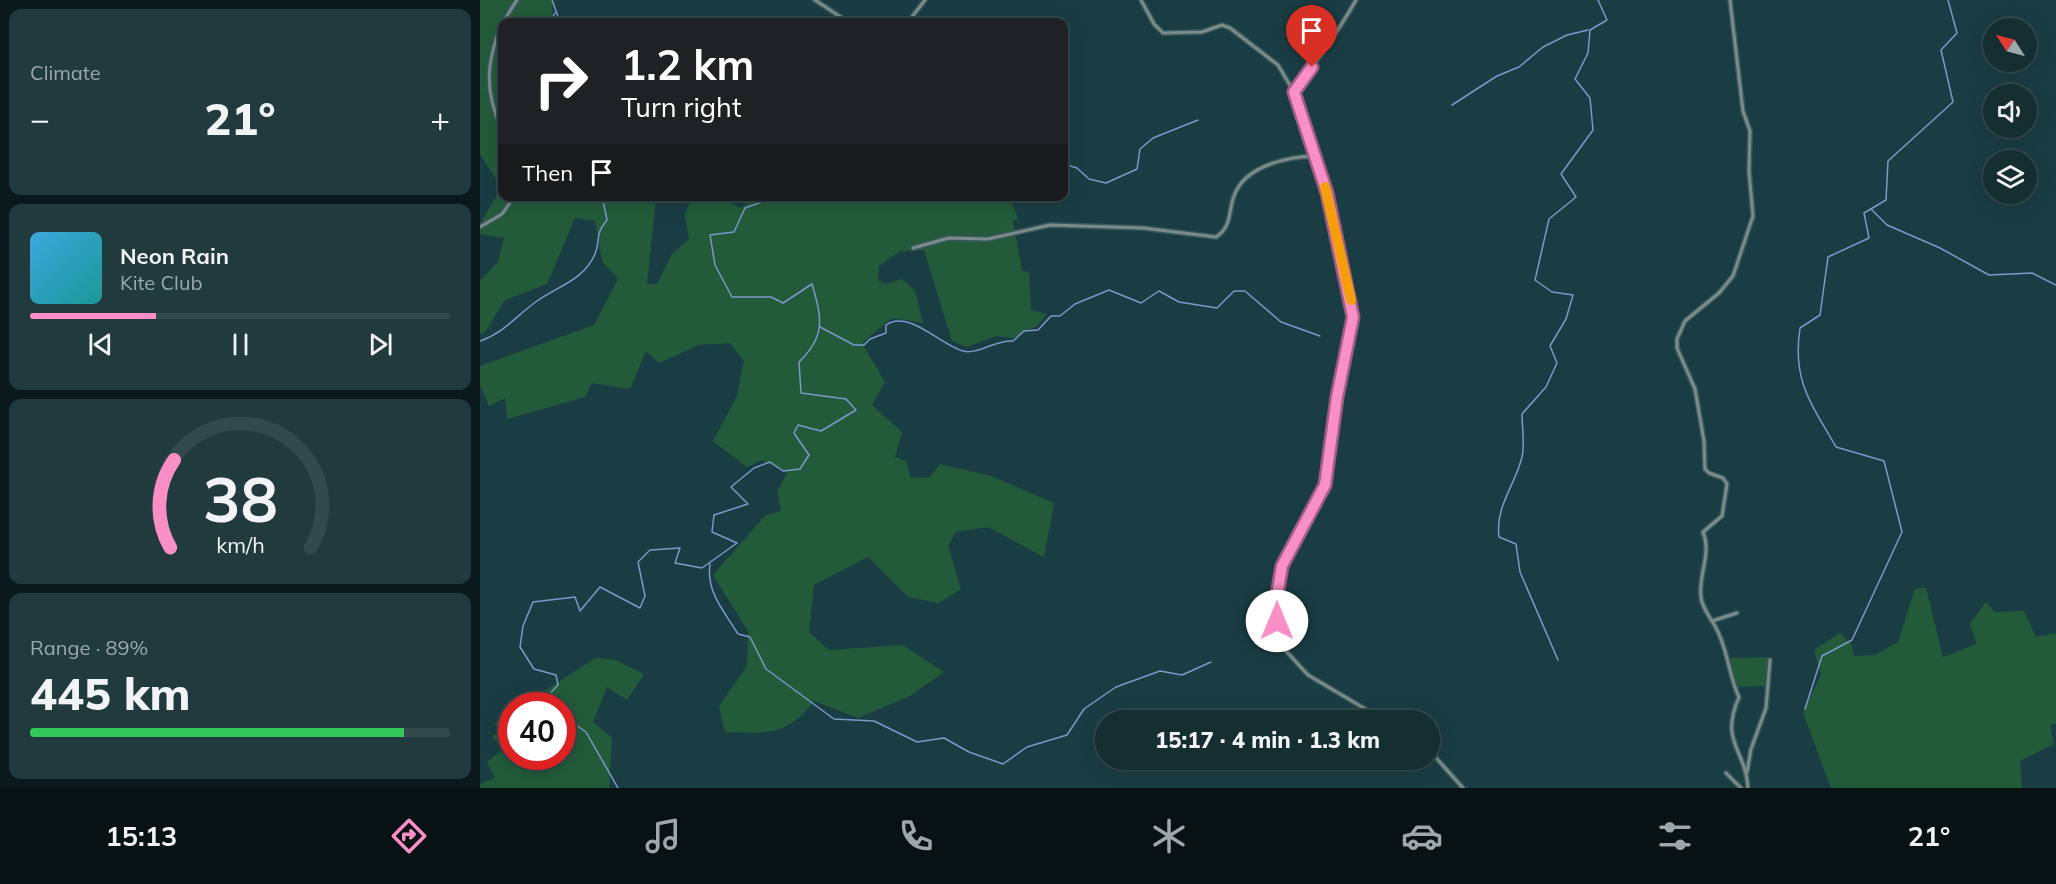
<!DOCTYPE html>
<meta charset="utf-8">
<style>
:root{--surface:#142e32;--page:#213a3e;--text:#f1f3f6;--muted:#9da8ac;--line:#334a4d;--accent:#fa8fc6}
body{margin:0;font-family:Mulish,sans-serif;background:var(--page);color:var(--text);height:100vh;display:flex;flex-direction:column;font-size:22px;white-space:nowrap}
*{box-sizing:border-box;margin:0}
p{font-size:20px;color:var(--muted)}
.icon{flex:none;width:33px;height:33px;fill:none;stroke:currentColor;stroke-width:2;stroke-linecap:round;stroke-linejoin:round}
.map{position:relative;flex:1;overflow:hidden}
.side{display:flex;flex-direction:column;gap:9px;padding:9px;background:#0b191c;width:480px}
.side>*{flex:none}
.guide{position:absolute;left:18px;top:18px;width:570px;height:183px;border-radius:12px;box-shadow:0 3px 15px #0003,0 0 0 2px var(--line);background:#202124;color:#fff;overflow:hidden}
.needle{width:39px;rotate:306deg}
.tools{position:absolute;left:1503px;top:18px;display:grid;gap:12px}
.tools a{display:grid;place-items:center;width:54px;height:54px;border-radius:50%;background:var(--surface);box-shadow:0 3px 15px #0003,0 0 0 2px var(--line);font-size:30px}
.speed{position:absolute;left:18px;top:692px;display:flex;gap:12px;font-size:30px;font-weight:700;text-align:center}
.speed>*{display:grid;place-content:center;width:78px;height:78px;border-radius:50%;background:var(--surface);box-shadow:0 3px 15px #0003,0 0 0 2px var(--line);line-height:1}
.speed .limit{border:9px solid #d22;background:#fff;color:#111}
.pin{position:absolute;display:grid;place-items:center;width:51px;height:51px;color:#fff;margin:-62px -26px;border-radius:50% 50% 50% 0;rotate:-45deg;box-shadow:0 0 6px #0007}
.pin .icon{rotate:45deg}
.me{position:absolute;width:66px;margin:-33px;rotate:0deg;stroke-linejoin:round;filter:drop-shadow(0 0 4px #0008)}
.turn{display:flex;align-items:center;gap:21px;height:126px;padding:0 24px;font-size:27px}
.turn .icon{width:78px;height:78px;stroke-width:2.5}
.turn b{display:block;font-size:42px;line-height:51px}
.then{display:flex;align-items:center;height:57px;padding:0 24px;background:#0003;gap:12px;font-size:22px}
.big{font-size:45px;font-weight:800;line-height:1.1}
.side .tile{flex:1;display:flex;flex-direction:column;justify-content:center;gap:9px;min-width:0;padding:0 21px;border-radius:12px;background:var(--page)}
.side .dial{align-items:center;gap:0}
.dial svg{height:156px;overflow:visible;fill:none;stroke:var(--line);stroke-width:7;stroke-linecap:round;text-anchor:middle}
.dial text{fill:var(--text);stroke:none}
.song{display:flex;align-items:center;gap:18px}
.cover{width:72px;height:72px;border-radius:9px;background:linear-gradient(135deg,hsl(200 70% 55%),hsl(180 70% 35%))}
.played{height:6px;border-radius:3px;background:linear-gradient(90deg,var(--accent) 30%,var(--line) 30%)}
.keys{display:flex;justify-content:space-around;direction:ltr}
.heat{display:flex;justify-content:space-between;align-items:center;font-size:33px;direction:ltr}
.charge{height:9px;border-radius:4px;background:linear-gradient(90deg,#34c759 89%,var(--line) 0)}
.trip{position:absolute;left:615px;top:710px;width:345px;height:60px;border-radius:30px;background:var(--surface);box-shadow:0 3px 15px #0003,0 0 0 2px var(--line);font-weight:800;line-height:60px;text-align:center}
.dock{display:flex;height:96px;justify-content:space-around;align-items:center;background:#081214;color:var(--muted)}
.dock .icon{width:42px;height:42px}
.dock .selected{color:var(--accent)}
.dock b{font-size:27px;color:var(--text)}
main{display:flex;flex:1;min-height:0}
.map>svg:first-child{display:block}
</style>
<main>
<section class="side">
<div class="tile"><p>Climate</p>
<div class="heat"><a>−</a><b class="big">21°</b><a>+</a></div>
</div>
<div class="tile">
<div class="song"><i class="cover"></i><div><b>Neon Rain</b><p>Kite Club</p></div></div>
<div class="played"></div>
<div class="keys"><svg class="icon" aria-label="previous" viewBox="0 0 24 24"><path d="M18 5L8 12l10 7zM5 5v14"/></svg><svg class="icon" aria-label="pause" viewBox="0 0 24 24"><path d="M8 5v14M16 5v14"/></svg><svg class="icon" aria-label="next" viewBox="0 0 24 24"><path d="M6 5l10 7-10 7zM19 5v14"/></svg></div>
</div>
<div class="tile dial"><svg viewBox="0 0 100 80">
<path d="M14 69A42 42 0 1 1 86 69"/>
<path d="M14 69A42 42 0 0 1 16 24" stroke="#fa8fc6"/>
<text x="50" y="56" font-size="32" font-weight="700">38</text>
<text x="50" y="72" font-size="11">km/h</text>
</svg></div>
<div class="tile"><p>Range · 89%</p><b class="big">445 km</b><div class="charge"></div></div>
</section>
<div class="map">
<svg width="1576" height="788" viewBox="0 0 1576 788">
<rect width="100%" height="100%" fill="#1a3d43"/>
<g fill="#235b3a">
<path d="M0,0h72l1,22h-51v174l154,1 -9,87h10l15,-30 17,-15 -4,-25 7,-17h33l14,11 23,-12 248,1 8,22 -5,2 9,49 7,3 2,37 16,4 -10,12 -24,12 -17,-2 -29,11 -15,-6 -28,-91 -24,1 -21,15 -1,14 7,4 17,-5 13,12 8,32 -31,-5 -30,25 23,39 -13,23 30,27 -7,25 11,4 5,17 19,-1 10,-13 51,12 63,27 -10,54 -56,-30 -32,5 -8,14 13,43 -22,14 -31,-6 -40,-40 -54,28 -5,47 20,18 74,-5 41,27 -34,24 -52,22 -44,-17c-27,36 -48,32 -89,31l-6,-26 28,-40 1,-35 -35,-56 53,-60 15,-4 -4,-19 10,-19 -25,-13 -15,7 -34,-26 24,-45 7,-35 -14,-18 -31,2 -40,18 -13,-12 -16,38 -38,-6 -7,14 -78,22 -2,-21 -16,8 -9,-21v-19l114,-41 24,-46 -16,-18 -7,-40 -20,-3 -28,66 -42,16 -20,32 -5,2v-53l18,-19 6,-24 -24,-4v-9l21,-38 -21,-33z"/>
<path d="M1446,588l17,69 34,-13 -7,-20 16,-22 9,10 29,-1 12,26 20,-4v90l-6,3 4,18 -34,17 2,27h-191l-28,-75 18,-39 -7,-24 26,-17 11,11 3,12 21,-1 23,-13 17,-53z"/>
<path d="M1289,657l-4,29 -28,1 -7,-29z"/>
<path d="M116,658l19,2 29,14 -17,26 -20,-13 -14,35 19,16 -3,50h-129v-4l15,-6 -8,-16 15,-12 -10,-14 7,-5 -5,-8 17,-11 1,44h50v-51h-40z"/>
</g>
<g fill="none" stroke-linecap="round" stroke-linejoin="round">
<g stroke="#7e97c9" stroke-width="1.5">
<path d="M72,0l8,22"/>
<path d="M70,22l5,-9"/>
<path d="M972,105l45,-29 22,-9 24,-20 24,-12 21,-5"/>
<path d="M584,164l13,4 12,11 17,4 31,-14 3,-20 13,-11 45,-18"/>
<path d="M1391,209l16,16 53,23 49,27 43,-2 24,12"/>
<path d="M340,327l34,18h10l6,-6 16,-6v-8c22,-16 55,20 77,26 15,4 31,-11 50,-10l11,-10 14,-1 13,-14h9l15,-12 34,-14 32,13 18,-12 20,11 38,6 17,-17h11l36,31 39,14"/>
<path d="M0,341c24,-8 37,-26 57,-40 21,-15 47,-21 58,-47 6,-15 -1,-18 12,-34l-5,-24"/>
<path d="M230,564c-4,28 14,47 28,70l12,3 16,32 68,50 40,2 43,21 27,-4 25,14 34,12 24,-17 40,-12 17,-26 32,-22 44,-16 22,4 29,-13"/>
<path d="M1078,660l-38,-88 -4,-28 -17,-7c-4,-31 16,-51 23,-80 3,-13 0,-30 0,-43l24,-27 11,-24 -7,-17 16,-27 7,-24 -21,-3 -17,-12 14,-61 27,-22 -15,-23 32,-44 -3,-32 -15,-19 13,-26 2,-23 17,-10 -9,-20"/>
<path d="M68,705l-5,-4 15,-16 -2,-10 -22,-6 -14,-22 3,-21 10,-24 42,-5 5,14 20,-24 40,21 5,-12 -7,-34 12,-12 30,-2 -5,15 27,5 35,-25 -25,-11 2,-17 34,-11 -17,-17 23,-19 16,-6 13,9 17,-2 9,-14 -15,-22 4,-8 23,6 35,-21 -10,-11 -45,-6 -2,-31c27,-26 23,-44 13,-78l-29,19 -12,-6h-39l-17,-32 -5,-30 24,-3 11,-24 17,-6 3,-6"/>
<path d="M1325,709l17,-53 30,-16 50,-108 -18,-71 -48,-14c-25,-44 -44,-66 -36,-119l20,-13 8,-58 41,-19 -5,-25 22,-13 2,-39 65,-59 -12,-52 16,-17 -9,-33"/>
<path d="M82,715l24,17 32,56"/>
</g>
<defs>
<g id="minor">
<path d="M335,0l33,22"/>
<path d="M661,0l13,24 9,9 39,-1 20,-7 8,3 48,37 16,27 33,101 26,124 -16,80 -12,88 -43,81 -6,35 4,35 6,15 22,24 76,45"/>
<path d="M1250,0l13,111 7,20 -1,40 4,45 -20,60 -14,17 -34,28 -8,18v9l18,41 9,52 1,28 4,4 14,5 4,6 -5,32 -19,16c9,22 -5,43 -2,65 1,11 9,20 14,29 13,22 13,48 24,71 -20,46 7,52 9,91"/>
<path d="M23,22l14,-22"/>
<path d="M428,22l17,-22"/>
<path d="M22,23c-16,40 -18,68 0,107"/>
<path d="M814,92c22,-30 44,-60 62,-92"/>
<path d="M0,227l22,-13 13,-18"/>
<path d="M433,248l36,-10 39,1 62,-14 93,3 73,9c16,-10 12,-25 18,-41 11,-31 54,-39 81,-40"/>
<path d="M1232,621l25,-8"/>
<path d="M950,751l33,37"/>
<path d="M1267,772l4,-23 15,-41 4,-48"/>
<path d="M1246,773l15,15"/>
</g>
</defs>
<use href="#minor" stroke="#38595e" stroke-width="6"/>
<use href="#minor" stroke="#7b8b88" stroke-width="3"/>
</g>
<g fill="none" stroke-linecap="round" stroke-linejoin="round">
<defs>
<path id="route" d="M797,621l-1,-20 6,-35 43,-81 12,-88 16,-80 -26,-124 -33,-101 18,-25"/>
</defs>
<use href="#route" stroke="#a25d81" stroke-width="15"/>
<use href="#route" stroke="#fa8fc6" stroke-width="10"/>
<path stroke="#f59e0b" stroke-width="10" d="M845,187l26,113"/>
</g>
</svg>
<div class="tools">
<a><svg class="needle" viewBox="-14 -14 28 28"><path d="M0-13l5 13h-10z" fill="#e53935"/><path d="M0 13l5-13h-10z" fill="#9da8ac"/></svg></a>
<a><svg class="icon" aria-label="sound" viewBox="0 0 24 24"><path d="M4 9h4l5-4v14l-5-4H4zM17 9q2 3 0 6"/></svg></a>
<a><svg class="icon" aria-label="layers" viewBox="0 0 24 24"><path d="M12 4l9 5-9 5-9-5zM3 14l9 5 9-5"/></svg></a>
</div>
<div class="speed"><div class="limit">40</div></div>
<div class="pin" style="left:832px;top:67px;background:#d93025"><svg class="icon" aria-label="arrive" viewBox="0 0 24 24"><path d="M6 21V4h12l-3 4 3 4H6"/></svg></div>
<svg class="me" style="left:797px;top:621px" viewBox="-20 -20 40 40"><circle r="19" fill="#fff"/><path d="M0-13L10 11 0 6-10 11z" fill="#fa8fc6"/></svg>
<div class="trip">15:17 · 4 min · 1.3 km</div>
<div class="guide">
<div class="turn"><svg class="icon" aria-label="right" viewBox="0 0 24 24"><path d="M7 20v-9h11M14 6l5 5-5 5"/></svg><div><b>1.2 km</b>Turn right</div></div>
<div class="then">Then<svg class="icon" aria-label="arrive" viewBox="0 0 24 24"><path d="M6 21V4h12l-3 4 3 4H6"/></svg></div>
</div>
</div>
</main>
<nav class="dock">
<b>15:13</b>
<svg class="icon selected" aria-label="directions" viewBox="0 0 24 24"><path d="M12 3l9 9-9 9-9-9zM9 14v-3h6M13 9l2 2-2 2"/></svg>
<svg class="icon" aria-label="music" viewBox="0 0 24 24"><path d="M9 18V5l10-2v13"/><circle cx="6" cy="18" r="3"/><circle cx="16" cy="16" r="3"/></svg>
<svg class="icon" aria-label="phone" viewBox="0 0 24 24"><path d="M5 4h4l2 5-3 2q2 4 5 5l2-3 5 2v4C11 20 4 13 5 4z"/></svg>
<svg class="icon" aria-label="climate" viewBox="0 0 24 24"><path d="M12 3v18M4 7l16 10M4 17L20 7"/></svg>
<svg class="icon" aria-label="car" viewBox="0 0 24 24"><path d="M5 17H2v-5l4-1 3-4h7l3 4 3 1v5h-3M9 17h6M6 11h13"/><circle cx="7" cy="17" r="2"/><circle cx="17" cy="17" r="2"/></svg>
<svg class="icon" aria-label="filters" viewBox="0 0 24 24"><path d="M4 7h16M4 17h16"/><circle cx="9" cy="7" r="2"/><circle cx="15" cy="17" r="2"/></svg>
<b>21°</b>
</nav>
